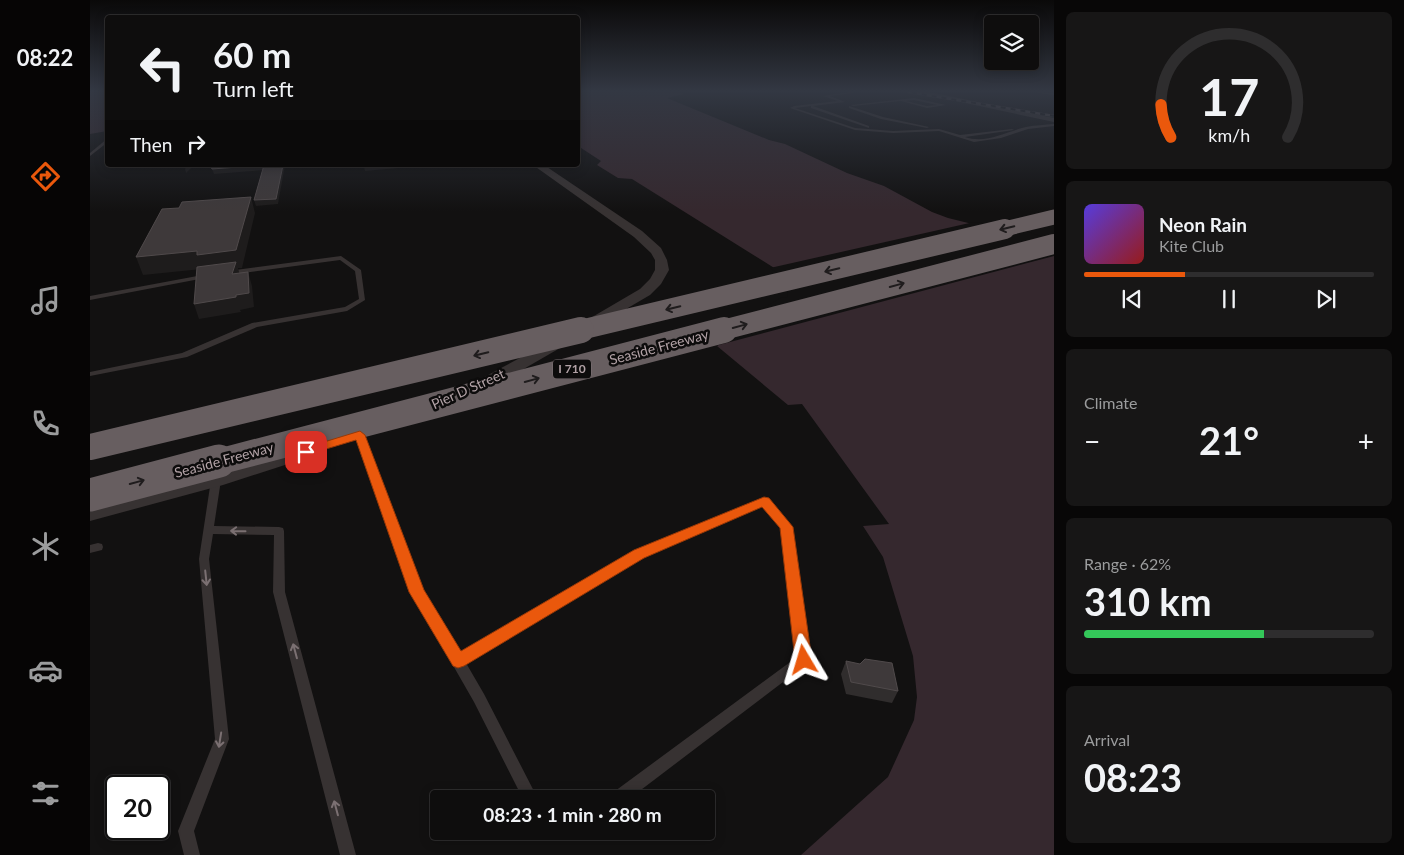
<!DOCTYPE html>
<meta charset="utf-8">
<style>
:root{--surface:#0e0d0d;--page:#171616;--text:#f1f3f6;--muted:#9b9c9d;--line:#2e2d2e;--accent:#ea580c}
body{margin:0;font-family:Lato,sans-serif;background:var(--page);color:var(--text);height:100vh;display:flex;flex-direction:column;font-size:19px;white-space:nowrap}
*{box-sizing:border-box;margin:0}
p{font-size:16px;color:var(--muted)}
.icon{flex:none;width:28px;height:28px;fill:none;stroke:currentColor;stroke-width:2;stroke-linecap:round;stroke-linejoin:round}
.map{position:relative;flex:1;overflow:hidden}
.panel{display:flex;flex-direction:column;gap:12px;padding:12px;background:#080707;width:350px}
.panel>*{flex:none}
.hud{position:absolute;left:15px;top:15px;width:475px;height:152px;border-radius:5px;box-shadow:0 2px 12px #0003,0 0 0 1px var(--line);background:#0e0d0d;color:var(--text);overflow:hidden}
.tools{position:absolute;left:894px;top:15px;display:grid;gap:10px}
.tools a{display:grid;place-items:center;width:55px;height:55px;border-radius:5px;background:var(--surface);box-shadow:0 2px 12px #0003,0 0 0 1px var(--line);font-size:25px}
.speed{position:absolute;left:15px;top:775px;display:flex;gap:10px;font-size:25px;font-weight:700;text-align:center}
.speed>*{display:grid;place-content:center;width:65px;height:65px;border-radius:50%;background:var(--surface);box-shadow:0 2px 12px #0003,0 0 0 1px var(--line);line-height:1}
.speed .limit{border:2px solid #111;border-radius:8px;background:#fff;color:#111}
.pin{position:absolute;display:grid;place-items:center;width:42px;height:42px;color:#fff;margin:-21px;border-radius:10px;box-shadow:0 2px 8px #0006}
.me{position:absolute;width:55px;margin:-28px;rotate:353deg;stroke-linejoin:round;filter:drop-shadow(0 0 4px #0008)}
.turn{display:flex;align-items:center;gap:18px;height:105px;padding:0 25px;font-size:22px}
.turn .icon{width:65px;height:65px;stroke-width:2.5}
.turn b{display:block;font-size:35px;line-height:42px}
.then{display:flex;align-items:center;height:48px;padding:0 25px;background:#0003;gap:10px;font-size:19px}
.big{font-size:38px;font-weight:700;line-height:1.1}
.panel .tile{flex:1;display:flex;flex-direction:column;justify-content:center;gap:8px;min-width:0;padding:0 18px;border-radius:8px;background:var(--page)}
.panel .dial{align-items:center;gap:0}
.dial svg{height:130px;overflow:visible;fill:none;stroke:var(--line);stroke-width:7;stroke-linecap:round;text-anchor:middle}
.dial text{fill:var(--text);stroke:none}
.song{display:flex;align-items:center;gap:15px}
.cover{width:60px;height:60px;border-radius:8px;background:linear-gradient(135deg,hsl(250 70% 55%),hsl(0 70% 35%))}
.played{height:5px;border-radius:2px;background:linear-gradient(90deg,var(--accent) 35%,var(--line) 35%)}
.keys{display:flex;justify-content:space-around;direction:ltr}
.heat{display:flex;justify-content:space-between;align-items:center;font-size:28px;direction:ltr}
.charge{height:8px;border-radius:4px;background:linear-gradient(90deg,#34c759 62%,var(--line) 0)}
.trip{position:absolute;left:340px;top:790px;width:285px;height:50px;border-radius:5px;background:var(--surface);box-shadow:0 2px 12px #0003,0 0 0 1px var(--line);font-weight:700;line-height:50px;text-align:center}
main{display:flex;flex:1;min-height:0}
.tab-bar{display:flex;flex-direction:column;width:90px;justify-content:space-around;align-items:center;background:#060505;color:var(--muted)}
.tab-bar .icon{width:35px;height:35px}
.tab-bar .on{color:var(--accent)}
.tab-bar b{font-size:22px;color:var(--text)}
.map>svg:first-child{display:block}
</style>
<main>
<nav class="tab-bar">
<b>08:22</b>
<svg class="icon on" aria-label="directions" viewBox="0 0 24 24"><path d="M12 3l9 9-9 9-9-9zM9 14v-3h6M13 9l2 2-2 2"/></svg>
<svg class="icon" aria-label="music" viewBox="0 0 24 24"><path d="M9 18V5l10-2v13"/><circle cx="6" cy="18" r="3"/><circle cx="16" cy="16" r="3"/></svg>
<svg class="icon" aria-label="phone" viewBox="0 0 24 24"><path d="M5 4h4l2 5-3 2q2 4 5 5l2-3 5 2v4C11 20 4 13 5 4z"/></svg>
<svg class="icon" aria-label="climate" viewBox="0 0 24 24"><path d="M12 3v18M4 7l16 10M4 17L20 7"/></svg>
<svg class="icon" aria-label="car" viewBox="0 0 24 24"><path d="M5 17H2v-5l4-1 3-4h7l3 4 3 1v5h-3M9 17h6M6 11h13"/><circle cx="7" cy="17" r="2"/><circle cx="17" cy="17" r="2"/></svg>
<svg class="icon" aria-label="filters" viewBox="0 0 24 24"><path d="M4 7h16M4 17h16"/><circle cx="9" cy="7" r="2"/><circle cx="15" cy="17" r="2"/></svg>
</nav>
<div class="map">
<svg width="964" height="855" viewBox="0 0 964 855">
<rect width="100%" height="100%" fill="#121111"/>
<g fill="#35282e">
<path d="M0,91h17v40l-17,3z"/>
<path d="M488,91h99l7,3 -17,4 102,42 16,4 62,29 37,13 48,26 16,6 106,26v611h-253l87,-78 26,-57 3,-23 -4,-41 -30,-99 -20,-31 26,-2 -87,-120 -14,1 -71,-59 71,-46 3,-6 -12,-23 -147,-92 -14,-1 -21,-13 4,-4 -23,-15z"/>
</g>
<path fill="#121111" d="M884,222l44,6 36,13v15l-339,90 34,-29 33,-20 5,1 1,-8 -8,-15 -10,-7z"/>
<g fill="none" stroke-linecap="round" stroke-linejoin="round">
<g fill="#373232" fill-rule="evenodd">
<path d="M765,91h13l-38,5 15,6 -32,4 56,20v2l-58,-20v-2l-16,2 60,20 38,3 46,-2 21,6 52,-6 2,1 -49,7c21,7 40,-5 61,-10 9,-2 19,-2 28,-3v2l-26,3 -27,9 -27,4 -35,-11 -46,2 -38,-3 -65,-22 4,-2 44,-5 -15,-5z"/>
<path d="M940,91l24,2v2l-23,-3z"/>
<path d="M824,98l32,7 -19,3 -26,-7 -48,5 -2,-1zM824,100l23,5 -10,1 -21,-5z"/>
<path d="M759,106l34,11 46,10 -2,1 -46,-9 -32,-11z"/>
<path d="M18,138v4l-18,14v-3z"/>
<path d="M251,256l20,14 4,30 -18,11 -90,16 -70,30 -97,19v-4l92,-19 70,-30 93,-16 14,-8 -4,-28 -15,-11 -112,15 -3,-2 3,-2z"/>
<path d="M118,274l2,1v2l-120,23v-4z"/>
<path d="M270,432l4,3 58,156 38,62 175,-102 129,-53 4,1 24,28 18,132 -2,4 -179,136h-20l2,-5 186,-137 -15,-129 -20,-22 -119,51 -177,106 18,31 54,105h-15l-49,-97 -63,-110 -55,-157z"/>
<path d="M126,477l3,1 2,2 -7,46 65,1 4,1 1,3 1,61 71,263h-16l-67,-263 1,-57 -61,-1 -4,25 20,180 -35,92 6,24h-16l-6,-24 37,-92 -16,-180 12,-79 2,-2z"/>
<path d="M8,543l4,1 1,3 -1,3 -12,3v-8z"/>
</g>
<g fill="#373232" fill-rule="evenodd">
<path d="M819,91h16l129,27v4z"/>
<path d="M443,165h11l98,66 19,17 6,12 2,10 -8,14 -11,11 -58,34h-10l-3,-3 3,-3 58,-34 10,-10 5,-9v-10l-4,-7 -17,-16z"/>
<path d="M471,336l6,2 2,3 -2,3 -80,46 -6,1 -6,-1 -3,-4 3,-4z"/>
<path d="M225,443l7,2 3,4 -3,4 -99,32 -133,36v-16l121,-31z"/>
</g>
<defs>
<path id="rail" d="M812,91l152,25"/>
</defs>
<use href="#rail" stroke="#4c4546" stroke-width="2.5"/>
<use href="#rail" stroke="#0d0c0c" stroke-width="2" stroke-dasharray="5" stroke-linecap="butt"/>
<path stroke="#675e60" stroke-width="15" d="M910,230l54,-13"/>
<g stroke="#675e60" stroke-width="20">
<path d="M486,331l429,-102"/>
<path d="M629,331l335,-87"/>
</g>
<g stroke="#675e60" stroke-width="26">
<path d="M0,447l491,-117"/>
<path d="M124,463l510,-133"/>
</g>
<path stroke="#675e60" stroke-width="33" d="M0,495l129,-34"/>
</g>
<path fill="#302d2d" d="M756,661l52,30 -6,12 -46,-9 -5,-20z"/>
<g fill="#1e1c1c">
<path d="M98,165h6l-8,8 -1,-4z"/>
<path d="M174,165l1,5 -51,4 -2,-5z"/>
<path d="M193,165h2l-7,39 -22,2 -2,-6z"/>
<path d="M298,165h31l1,1 -55,5 -1,-4z"/>
<path d="M161,197l4,16 -13,55h-4l2,8 -38,-7 -59,6 -7,-18z"/>
<path d="M158,272l4,14 2,21 -14,3 1,2 -42,7 -5,-15 42,-9z"/>
</g>
<g fill="#3e393a" stroke="#504a4b">
<path d="M120,165h73l-7,34 -22,1 10,-35 -52,4z"/>
<path d="M273,165h25l-24,2z"/>
<path d="M161,197l-15,53 -39,5v-4l-61,6 26,-48 17,-1 3,-6z"/>
<path d="M146,262l-4,12 16,-2 1,21 -13,2v2l-42,7 3,-37z"/>
<path d="M775,659l27,4 6,28 -47,-9 -5,-21 14,3z"/>
</g>
<defs><path id="oneway-shaft" d="M-6 0H5M1.5-3L5.5 0L1.5 3" fill="none" stroke-width="1.6" stroke-linecap="round" stroke-linejoin="round" transform="scale(1.25)"/></defs>
<g stroke="#1f1c1d">
<use href="#oneway-shaft" transform="translate(917 228) rotate(167)"/>
<use href="#oneway-shaft" transform="translate(742 270) rotate(167)"/>
<use href="#oneway-shaft" transform="translate(807 285) rotate(-15)"/>
<use href="#oneway-shaft" transform="translate(583 308) rotate(167)"/>
<use href="#oneway-shaft" transform="translate(650 326) rotate(-15)"/>
<use href="#oneway-shaft" transform="translate(391 354) rotate(167)"/>
<use href="#oneway-shaft" transform="translate(442 380) rotate(-15)"/>
<use href="#oneway-shaft" transform="translate(47 482) rotate(-15)"/>
</g>
<g stroke="#7b7072">
<use href="#oneway-shaft" transform="translate(148 531) rotate(-179)"/>
<use href="#oneway-shaft" transform="translate(116 578) rotate(84)"/>
<use href="#oneway-shaft" transform="translate(205 651) rotate(-105)"/>
<use href="#oneway-shaft" transform="translate(130 740) rotate(99)"/>
<use href="#oneway-shaft" transform="translate(246 808) rotate(-105)"/>
</g>
<linearGradient id="sky" x2="0" y2="1"><stop stop-color="#0a0909"/><stop offset="0.43" stop-color="#333843"/><stop offset="1" stop-color="#333843" stop-opacity="0"/></linearGradient>
<rect width="964" height="211" fill="url(#sky)"/>
<path fill="#ea580c" stroke="#983908" d="M270,431l5,4 59,155 37,61 173,-101 130,-53 5,1 24,29 19,133 -3,4 -5,3 -6,-3 -3,-4 -15,-132 -18,-21 -118,51 -180,108 -6,2 -5,-2 -44,-74 -53,-152 -50,15 -6,-3 1,-3z"/>
<g text-anchor="middle" stroke-width="5" stroke-linejoin="round" paint-order="stroke">
<rect fill="#0d0c0c" stroke="#807578" stroke-width="1" x="463" y="359.5" width="38" height="19" rx="4"/>
<g font-size="12" font-weight="bold" fill="#b2a2a6">
<text x="482" y="373">I 710</text>
</g>
<g font-size="14" fill="#b2a2a6" stroke="#0d0c0c">
<text transform="translate(569 347) rotate(-15)" y="5">Seaside Freeway</text>
<text transform="translate(378 389) rotate(-24)" y="5">Pier D Street</text>
<text transform="translate(134 460) rotate(-15)" y="5">Seaside Freeway</text>
</g>
</g>
</svg>
<div class="tools">
<a><svg class="icon" aria-label="layers" viewBox="0 0 24 24"><path d="M12 4l9 5-9 5-9-5zM3 14l9 5 9-5"/></svg></a>
</div>
<div class="speed"><div class="limit">20</div></div>
<div class="pin" style="left:216px;top:452px;background:#d93025"><svg class="icon" aria-label="arrive" viewBox="0 0 24 24"><path d="M6 21V4h12l-3 4 3 4H6"/></svg></div>
<svg class="me" style="left:714px;top:660px" viewBox="-20 -20 40 40"><path d="M0-17L14 15 0 8-14 15z" fill="#ea580c" stroke="#fff" stroke-width="4"/></svg>
<div class="trip">08:23 · 1 min · 280 m</div>
<div class="hud">
<div class="turn"><svg class="icon" aria-label="left" viewBox="0 0 24 24"><path d="M17 20v-9H6M10 6l-5 5 5 5"/></svg><div><b>60 m</b>Turn left</div></div>
<div class="then">Then<svg class="icon" aria-label="right" viewBox="0 0 24 24"><path d="M7 20v-9h11M14 6l5 5-5 5"/></svg></div>
</div>
</div>
<section class="panel">
<div class="tile dial"><svg viewBox="0 0 100 80">
<path d="M14 69A42 42 0 1 1 86 69"/>
<path d="M14 69A42 42 0 0 1 8 49" stroke="#ea580c"/>
<text x="50" y="56" font-size="32" font-weight="700">17</text>
<text x="50" y="72" font-size="11">km/h</text>
</svg></div>
<div class="tile">
<div class="song"><i class="cover"></i><div><b>Neon Rain</b><p>Kite Club</p></div></div>
<div class="played"></div>
<div class="keys"><svg class="icon" aria-label="previous" viewBox="0 0 24 24"><path d="M18 5L8 12l10 7zM5 5v14"/></svg><svg class="icon" aria-label="pause" viewBox="0 0 24 24"><path d="M8 5v14M16 5v14"/></svg><svg class="icon" aria-label="next" viewBox="0 0 24 24"><path d="M6 5l10 7-10 7zM19 5v14"/></svg></div>
</div>
<div class="tile"><p>Climate</p>
<div class="heat"><a>−</a><b class="big">21°</b><a>+</a></div>
</div>
<div class="tile"><p>Range · 62%</p><b class="big">310 km</b><div class="charge"></div></div>
<div class="tile"><p>Arrival</p><b class="big">08:23</b></div>
</section>
</main>
